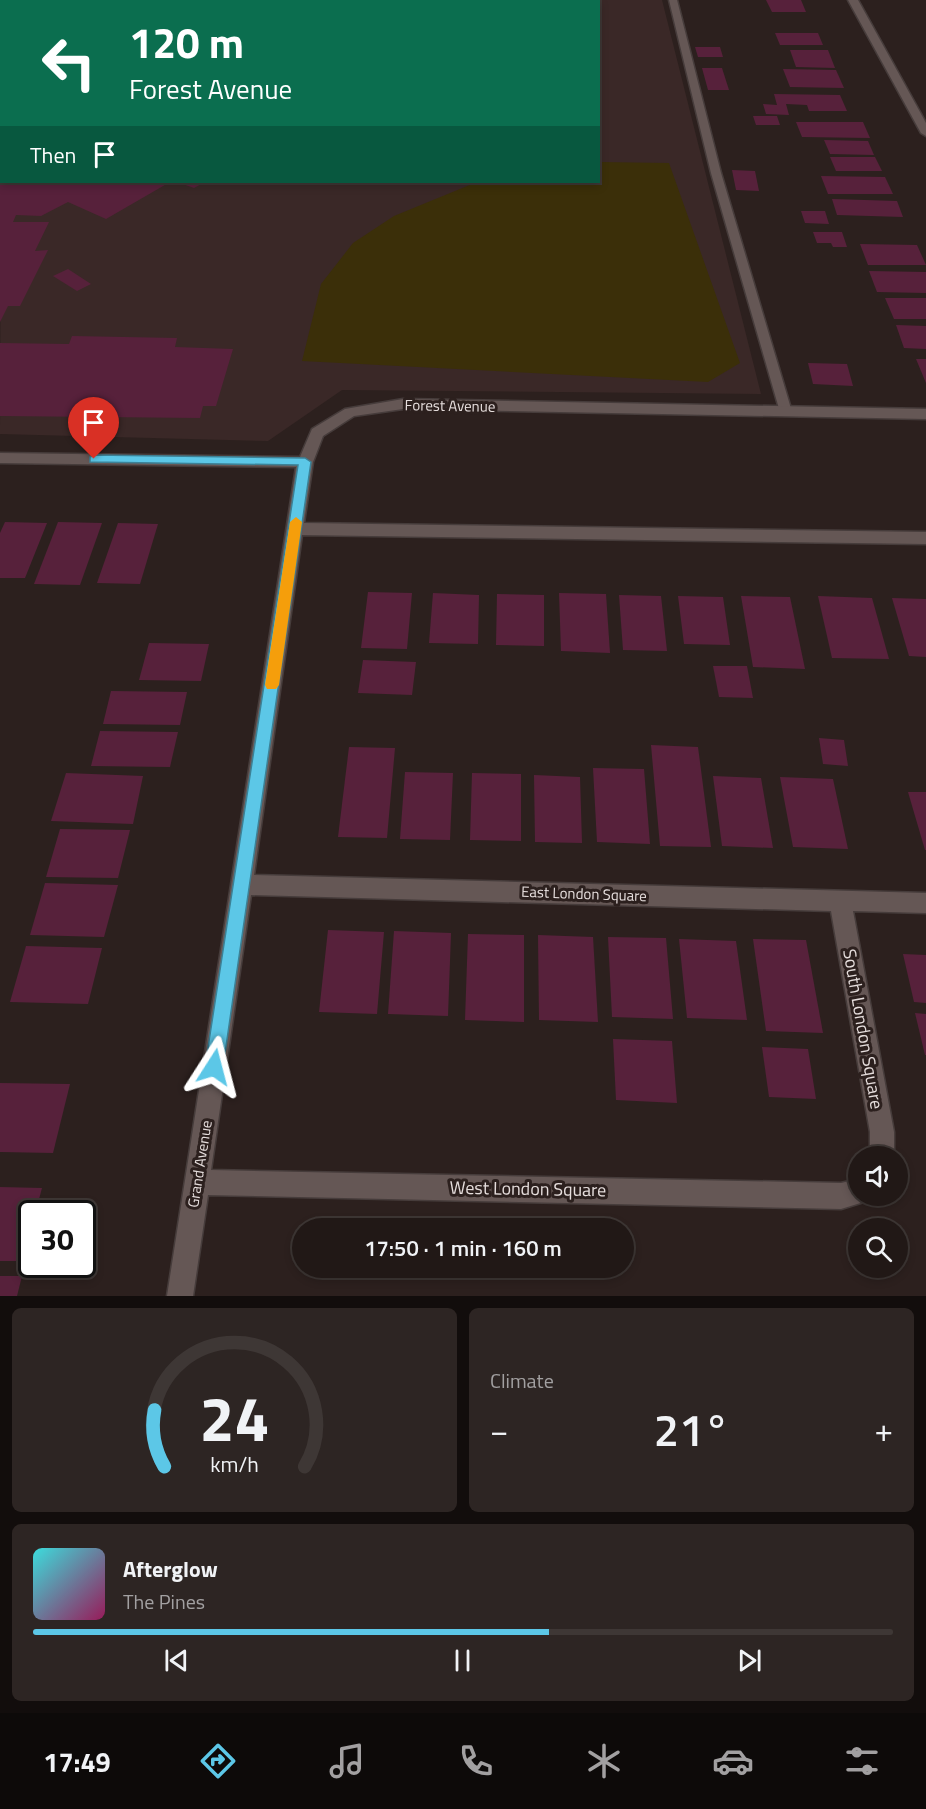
<!DOCTYPE html>
<meta charset="utf-8">
<style>
:root{--surface:#211816;--page:#2d2523;--text:#f1f3f6;--muted:#a2a0a1;--line:#3e3735;--accent:#5cc7e7}
body{margin:0;font-family:"Titillium Web",sans-serif;background:var(--page);color:var(--text);height:100vh;display:flex;flex-direction:column;font-size:22px;white-space:nowrap}
*{box-sizing:border-box;margin:0}
p{font-size:20px;color:var(--muted)}
.icon{flex:none;width:33px;height:33px;fill:none;stroke:currentColor;stroke-width:2;stroke-linecap:round;stroke-linejoin:round}
.map{position:relative;height:1296px;overflow:hidden}
.drawer{display:flex;flex-direction:column;gap:12px;padding:12px;background:#120d0c;flex:1}
.drawer>*{flex:none}
.top-card{position:absolute;left:0px;top:0px;width:600px;height:183px;box-shadow:0 3px 9px #0003,0 0 0 2px var(--line);background:#0b6e4f;color:#fff;overflow:hidden}
.tools{position:absolute;left:848px;top:1146px;display:grid;gap:12px}
.tools a{display:grid;place-items:center;width:60px;height:60px;border-radius:50%;background:var(--surface);box-shadow:0 3px 9px #0003,0 0 0 2px var(--line);font-size:30px}
.speed{position:absolute;left:18px;top:1200px;display:flex;gap:12px;font-size:30px;font-weight:700;text-align:center}
.speed>*{display:grid;place-content:center;width:78px;height:78px;border-radius:50%;background:var(--surface);box-shadow:0 3px 9px #0003,0 0 0 2px var(--line);line-height:1}
.speed .limit{border:3px solid #111;border-radius:9px;background:#fff;color:#111}
.pin{position:absolute;display:grid;place-items:center;width:51px;height:51px;color:#fff;margin:-62px -26px;border-radius:50% 50% 50% 0;rotate:-45deg;box-shadow:0 0 6px #0007}
.pin .icon{rotate:45deg}
.me{position:absolute;width:66px;margin:-33px;rotate:9deg;stroke-linejoin:round;filter:drop-shadow(0 0 4px #0008)}
.turn{display:flex;align-items:center;gap:21px;height:126px;padding:0 30px;font-size:27px}
.turn .icon{width:78px;height:78px;stroke-width:2.5}
.turn b{display:block;font-size:42px;line-height:51px}
.then{display:flex;align-items:center;height:57px;padding:0 30px;background:#0003;gap:12px;font-size:22px}
.big{font-size:45px;font-weight:600;line-height:1.1}
.drawer .tile{flex:1;display:flex;flex-direction:column;justify-content:center;gap:9px;min-width:0;padding:0 21px;border-radius:9px;background:var(--page)}
.drawer .dial{align-items:center;gap:0}
.dial svg{height:156px;overflow:visible;fill:none;stroke:var(--line);stroke-width:7;stroke-linecap:round;text-anchor:middle}
.dial text{fill:var(--text);stroke:none}
.song{display:flex;align-items:center;gap:18px}
.cover{width:72px;height:72px;border-radius:9px;background:linear-gradient(135deg,hsl(180 70% 55%),hsl(330 70% 35%))}
.played{height:6px;border-radius:3px;background:linear-gradient(90deg,var(--accent) 60%,var(--line) 60%)}
.keys{display:flex;justify-content:space-around;direction:ltr}
.heat{display:flex;justify-content:space-between;align-items:center;font-size:33px;direction:ltr}
.drawer .tiles{flex:1;display:grid;gap:12px;grid-template-columns:1fr 1fr}
.tile:last-child{grid-column:span 2}
.trip{position:absolute;left:292px;top:1218px;width:342px;height:60px;border-radius:30px;background:var(--surface);box-shadow:0 3px 9px #0003,0 0 0 2px var(--line);font-weight:600;line-height:60px;text-align:center}
.tabs{display:flex;height:96px;justify-content:space-around;align-items:center;background:#0d0a09;color:var(--muted)}
.tabs .icon{width:42px;height:42px}
.tabs .active{color:var(--accent)}
.tabs b{font-size:27px;color:var(--text)}
.map>svg:first-child{display:block}
</style>
<div class="map">
<svg width="926" height="1296" viewBox="0 0 926 1296">
<rect width="100%" height="100%" fill="#2c201e"/>
<path fill="#3a2827" d="M305,0h357l99,394 -419,-4 -74,51 -268,-7 1,-276 1,24h596v-180l-296,-1z"/>
<path fill="#3b2f09" d="M599,162l70,1 71,200 -32,19 -406,-21 19,-77 32,-41 41,-27 83,-34h121z"/>
<g fill="#57213b">
<path d="M766,0h35l5,12h-34z"/>
<path d="M775,33h43l5,12h-43z"/>
<path d="M695,47h25l3,10h-25z"/>
<path d="M790,50h38l7,18 -39,-1z"/>
<path d="M702,68h20l7,22h-21z"/>
<path d="M783,69l53,1 8,18 -54,-1z"/>
<path d="M774,94l66,1 7,16h-38l-2,-6 -21,-1 3,11 -23,-1 -3,-10 14,1z"/>
<path d="M753,116h24l3,9h-24z"/>
<path d="M796,122h67l7,16 -68,-1z"/>
<path d="M824,140l44,1 6,14 -44,-1z"/>
<path d="M830,157h45l7,14h-46z"/>
<path d="M732,170l23,1 4,20 -23,-1z"/>
<path d="M821,176l64,1 8,17h-65z"/>
<path d="M0,182h170l-64,37 -38,-17 -27,14 -25,-1 -3,7h36l-14,29 13,-1 -28,56h-12l-8,16z"/>
<path d="M177,182h28l-11,6z"/>
<path d="M832,199l65,2 6,16 -66,-2z"/>
<path d="M801,211h24l4,13 -24,-1z"/>
<path d="M813,232h29l5,15h-14l-2,-4h-14z"/>
<path d="M860,244l57,1 9,20h-58z"/>
<path d="M68,269l23,15 -14,7 -24,-15z"/>
<path d="M869,271l57,1v21l-49,-1z"/>
<path d="M885,298h41v21h-32z"/>
<path d="M896,325l30,1v23l-22,-1z"/>
<path d="M72,336l105,2 -2,9 58,2 -17,57h-13l-3,12 -200,-2v-73l69,1z"/>
<path d="M916,359h10v24z"/>
<path d="M808,363l39,1 6,22 -40,-2z"/>
<path d="M5,522l42,1 -22,55h-25v-45z"/>
<path d="M58,522l44,1 -22,62 -46,-1z"/>
<path d="M118,523l40,1 -18,60 -43,-1z"/>
<path d="M368,592l44,1 -5,56 -46,-1z"/>
<path d="M433,593l46,2 -1,49 -49,-1z"/>
<path d="M559,593l47,1 4,59 -49,-2z"/>
<path d="M497,594l47,1v51l-48,-1z"/>
<path d="M619,595l42,1 6,55 -44,-1z"/>
<path d="M678,596l45,1 7,48 -46,-1z"/>
<path d="M741,596l49,1 15,72 -52,-2z"/>
<path d="M818,596l54,2 17,61 -57,-1z"/>
<path d="M892,598l34,1v58l-17,-1z"/>
<path d="M149,643l60,1 -8,37 -62,-1z"/>
<path d="M363,660l53,2 -4,33 -54,-2z"/>
<path d="M713,666h34l6,32 -34,-1z"/>
<path d="M111,691l76,1 -7,33 -77,-1z"/>
<path d="M100,731l78,1 -8,35 -79,-1z"/>
<path d="M819,738l25,2 4,26 -25,-2z"/>
<path d="M651,745l47,2 13,100 -51,-1z"/>
<path d="M349,747l46,1 -8,90 -49,-1z"/>
<path d="M593,768l51,1 6,75 -53,-2z"/>
<path d="M405,772l48,1 -3,67 -50,-1z"/>
<path d="M66,773l77,3 -10,48 -82,-3z"/>
<path d="M472,773l49,1v67l-51,-1z"/>
<path d="M534,775l46,2 2,66 -47,-1z"/>
<path d="M713,776l48,2 12,70 -51,-2z"/>
<path d="M780,777l53,2 15,70 -55,-2z"/>
<path d="M908,792h18v58h-1z"/>
<path d="M60,829l70,1 -12,48 -72,-1z"/>
<path d="M45,883l73,2 -14,52 -74,-2z"/>
<path d="M328,930l56,2 -7,82 -58,-2z"/>
<path d="M394,931l57,2 -3,83 -60,-2z"/>
<path d="M468,934l56,1v87l-59,-2z"/>
<path d="M538,935l55,2 5,85 -59,-2z"/>
<path d="M608,937l58,1 7,81 -61,-2z"/>
<path d="M679,939l57,2 11,79 -60,-2z"/>
<path d="M753,939l53,1 17,93 -57,-2z"/>
<path d="M26,946l76,2 -14,56 -78,-2z"/>
<path d="M903,954l23,1v48l-12,-1z"/>
<path d="M915,1013l11,1v41h-1z"/>
<path d="M613,1039l59,2 5,62 -61,-3z"/>
<path d="M762,1047l46,2 8,50 -47,-2z"/>
<path d="M0,1083l70,1 -17,69 -53,-1z"/>
<path d="M0,1187l42,1 -7,26h-3v15l-8,32h-24z"/>
<path d="M0,1276h22l-5,20h-17z"/>
</g>
<g fill="none" stroke-linecap="round" stroke-linejoin="round">
<defs>
<g id="lane">
<path d="M157,0h10l1,2h-10z"/>
<path d="M196,0h10l-11,2z"/>
<path d="M359,0h9l-10,2z"/>
<path d="M669,0h8l44,173 71,239 -2,3h-8l-2,-3 -69,-239z"/>
</g>
<g id="street">
<path d="M258,0h11l-12,2z"/>
<path d="M848,0h10l68,123v13l-5,-3z"/>
<path d="M0,128h2l-2,7z"/>
<path d="M403,399l523,10v10l-523,-10 -49,7 -31,20 -10,26 -9,61 622,9v12l-624,-9 -48,340 672,18v20l-73,-2 41,221v24h-24v-24l-39,-221 -580,-16 -40,275 630,13 17,-4v17h11l-2,5 -26,8 -633,-14 -15,101h-26l129,-829 -296,-4v-10l300,4 12,-28 33,-20z"/>
</g>
</defs>
<use href="#lane" stroke="#463c3b" stroke-width="3"/>
<use href="#street" stroke="#463c3b" stroke-width="3"/>
<use href="#lane" fill="#655755" fill-rule="evenodd"/>
<use href="#street" fill="#655755" fill-rule="evenodd"/>
</g>
<path fill="#5cc7e7" stroke="#3c8196" stroke-width="1.5" d="M94,455l211,3 6,4 -88,605 -2,7 -7,2 -6,-2 -3,-7 93,-602 -208,-3v-5z"/>
<path fill="#f59e0b" d="M296,517l6,5 -23,163 -3,4h-9l-2,-4 25,-163z"/>
<g text-anchor="middle" stroke-width="6" stroke-linejoin="round" paint-order="stroke">
<g font-size="15" fill="#e6dedd" stroke="#2c201e">
<text transform="translate(450 406) rotate(1)" y="5">Forest Avenue</text>
<text transform="translate(584 894) rotate(2)" y="5">East London Square</text>
<text transform="translate(200 1164) rotate(-81)" y="5">Grand Avenue</text>
</g>
<g font-size="18" fill="#e6dedd" stroke="#2c201e">
<text transform="translate(863 1029) rotate(80)" y="6">South London Square</text>
<text transform="translate(528 1189) rotate(1)" y="6">West London Square</text>
</g>
</g>
</svg>
<div class="tools">
<a><svg class="icon" aria-label="sound" viewBox="0 0 24 24"><path d="M4 9h4l5-4v14l-5-4H4zM17 9q2 3 0 6"/></svg></a>
<a><svg class="icon" aria-label="search" viewBox="0 0 24 24"><circle cx="10" cy="10" r="6"/><path d="M15 15l6 6"/></svg></a>
</div>
<div class="speed"><div class="limit">30</div></div>
<div class="pin" style="left:94px;top:459px;background:#d93025"><svg class="icon" aria-label="arrive" viewBox="0 0 24 24"><path d="M6 21V4h12l-3 4 3 4H6"/></svg></div>
<svg class="me" style="left:214px;top:1067px" viewBox="-20 -20 40 40"><path d="M0-17L14 15 0 8-14 15z" fill="#5cc7e7" stroke="#fff" stroke-width="4"/></svg>
<div class="trip">17:50 · 1 min · 160 m</div>
<div class="top-card">
<div class="turn"><svg class="icon" aria-label="left" viewBox="0 0 24 24"><path d="M17 20v-9H6M10 6l-5 5 5 5"/></svg><div><b>120 m</b>Forest Avenue</div></div>
<div class="then">Then<svg class="icon" aria-label="arrive" viewBox="0 0 24 24"><path d="M6 21V4h12l-3 4 3 4H6"/></svg></div>
</div>
</div>
<section class="drawer">
<div class="tiles">
<div class="tile dial"><svg viewBox="0 0 100 80">
<path d="M14 69A42 42 0 1 1 86 69"/>
<path d="M14 69A42 42 0 0 1 9 40" stroke="#5cc7e7"/>
<text x="50" y="56" font-size="32" font-weight="700">24</text>
<text x="50" y="72" font-size="11">km/h</text>
</svg></div>
<div class="tile"><p>Climate</p>
<div class="heat"><a>−</a><b class="big">21°</b><a>+</a></div>
</div>
<div class="tile">
<div class="song"><i class="cover"></i><div><b>Afterglow</b><p>The Pines</p></div></div>
<div class="played"></div>
<div class="keys"><svg class="icon" aria-label="previous" viewBox="0 0 24 24"><path d="M18 5L8 12l10 7zM5 5v14"/></svg><svg class="icon" aria-label="pause" viewBox="0 0 24 24"><path d="M8 5v14M16 5v14"/></svg><svg class="icon" aria-label="next" viewBox="0 0 24 24"><path d="M6 5l10 7-10 7zM19 5v14"/></svg></div>
</div>
</div>
</section>
<nav class="tabs">
<b>17:49</b>
<svg class="icon active" aria-label="directions" viewBox="0 0 24 24"><path d="M12 3l9 9-9 9-9-9zM9 14v-3h6M13 9l2 2-2 2"/></svg>
<svg class="icon" aria-label="music" viewBox="0 0 24 24"><path d="M9 18V5l10-2v13"/><circle cx="6" cy="18" r="3"/><circle cx="16" cy="16" r="3"/></svg>
<svg class="icon" aria-label="phone" viewBox="0 0 24 24"><path d="M5 4h4l2 5-3 2q2 4 5 5l2-3 5 2v4C11 20 4 13 5 4z"/></svg>
<svg class="icon" aria-label="climate" viewBox="0 0 24 24"><path d="M12 3v18M4 7l16 10M4 17L20 7"/></svg>
<svg class="icon" aria-label="car" viewBox="0 0 24 24"><path d="M5 17H2v-5l4-1 3-4h7l3 4 3 1v5h-3M9 17h6M6 11h13"/><circle cx="7" cy="17" r="2"/><circle cx="17" cy="17" r="2"/></svg>
<svg class="icon" aria-label="filters" viewBox="0 0 24 24"><path d="M4 7h16M4 17h16"/><circle cx="9" cy="7" r="2"/><circle cx="15" cy="17" r="2"/></svg>
</nav>
